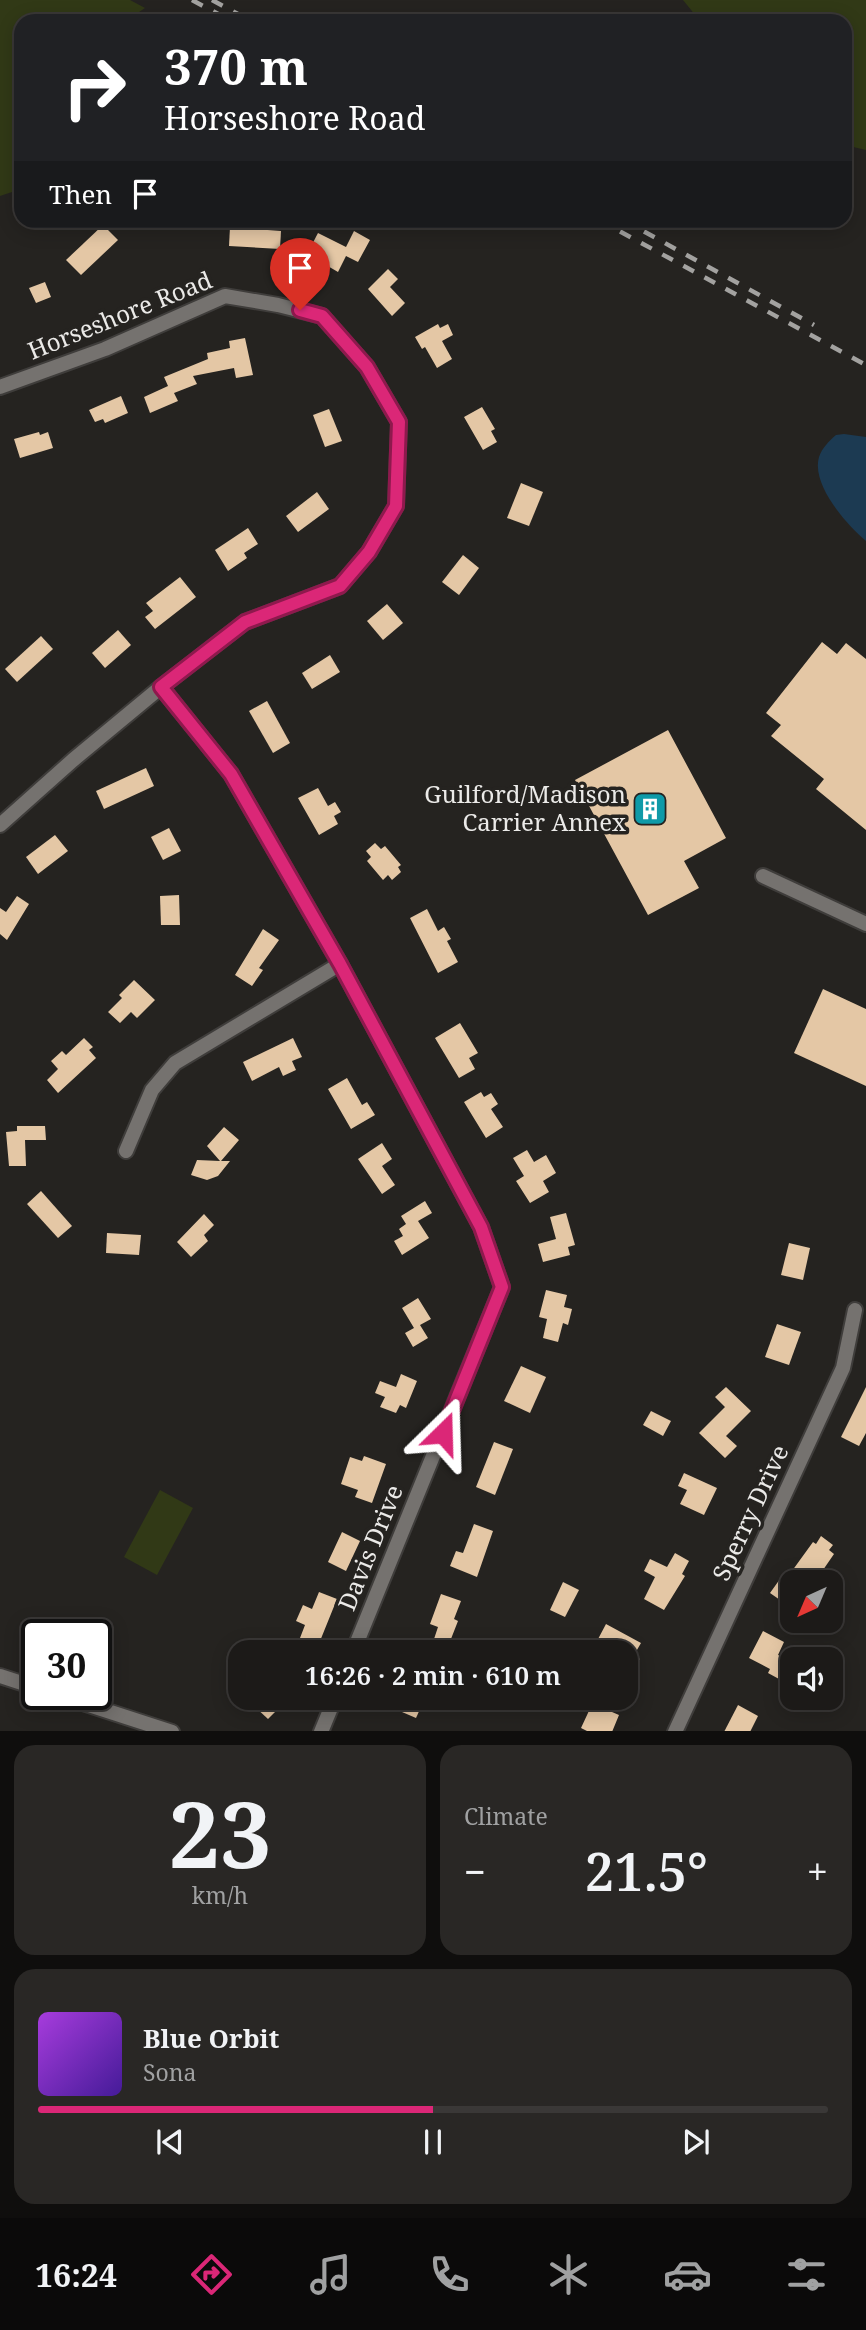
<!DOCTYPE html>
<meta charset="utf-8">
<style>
:root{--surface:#1c1a18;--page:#292725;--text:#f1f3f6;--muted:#a0a1a2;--line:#3a3837;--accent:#db2777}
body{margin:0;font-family:"Noto Serif",serif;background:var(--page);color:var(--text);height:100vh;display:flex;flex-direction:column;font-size:26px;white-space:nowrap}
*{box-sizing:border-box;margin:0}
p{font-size:23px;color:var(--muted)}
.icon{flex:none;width:38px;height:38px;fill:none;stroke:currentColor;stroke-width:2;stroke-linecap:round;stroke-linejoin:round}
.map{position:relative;height:1731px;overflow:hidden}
.details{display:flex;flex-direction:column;gap:14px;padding:14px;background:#0f0e0d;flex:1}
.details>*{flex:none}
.banner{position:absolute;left:14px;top:14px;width:838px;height:214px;border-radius:21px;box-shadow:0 4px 18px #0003,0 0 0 2px var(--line);background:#202124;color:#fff;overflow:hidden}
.needle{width:46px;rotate:224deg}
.controls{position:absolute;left:780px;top:1570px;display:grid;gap:14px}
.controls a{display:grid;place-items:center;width:63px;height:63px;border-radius:14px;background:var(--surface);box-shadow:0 4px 18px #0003,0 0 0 2px var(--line);font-size:35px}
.speed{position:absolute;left:21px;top:1619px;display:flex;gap:14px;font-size:35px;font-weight:700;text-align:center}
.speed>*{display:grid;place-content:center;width:91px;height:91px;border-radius:50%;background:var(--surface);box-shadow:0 4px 18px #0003,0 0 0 2px var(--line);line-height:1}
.speed .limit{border:4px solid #111;border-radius:10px;background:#fff;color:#111}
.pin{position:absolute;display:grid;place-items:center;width:60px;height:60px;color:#fff;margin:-72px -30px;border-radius:50% 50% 50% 0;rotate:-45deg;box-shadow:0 0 7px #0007}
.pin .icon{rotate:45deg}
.me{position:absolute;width:77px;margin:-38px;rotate:22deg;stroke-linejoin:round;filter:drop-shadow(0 0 5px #0008)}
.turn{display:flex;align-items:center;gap:24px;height:147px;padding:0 35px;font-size:32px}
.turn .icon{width:91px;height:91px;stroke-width:2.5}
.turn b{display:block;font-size:49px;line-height:60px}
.then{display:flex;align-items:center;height:66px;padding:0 35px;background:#0003;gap:14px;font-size:26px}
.big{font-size:52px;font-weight:600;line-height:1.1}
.details .widget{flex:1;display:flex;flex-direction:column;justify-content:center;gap:10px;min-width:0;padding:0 24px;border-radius:21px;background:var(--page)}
.details .dial{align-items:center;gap:0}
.dial b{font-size:91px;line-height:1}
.song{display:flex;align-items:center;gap:21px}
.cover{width:84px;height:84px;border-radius:10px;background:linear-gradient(135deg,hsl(280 70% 55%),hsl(260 70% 35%))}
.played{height:7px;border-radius:4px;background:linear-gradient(90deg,var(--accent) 50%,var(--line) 50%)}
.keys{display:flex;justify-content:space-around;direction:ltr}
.heat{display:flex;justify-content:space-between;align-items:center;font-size:38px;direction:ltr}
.details .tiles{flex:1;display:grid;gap:14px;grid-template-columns:1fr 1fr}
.widget:last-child{grid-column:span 2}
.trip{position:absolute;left:228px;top:1640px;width:410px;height:70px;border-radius:21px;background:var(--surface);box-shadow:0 4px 18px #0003,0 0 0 2px var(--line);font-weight:600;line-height:70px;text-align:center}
.dock{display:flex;height:112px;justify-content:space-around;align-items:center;background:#0b0a0a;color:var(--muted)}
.dock .icon{width:49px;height:49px}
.dock .selected{color:var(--accent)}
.dock b{font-size:32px;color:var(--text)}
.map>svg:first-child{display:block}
</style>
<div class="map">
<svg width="866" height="1732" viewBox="0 0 866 1732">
<rect width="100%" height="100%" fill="#252320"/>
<g fill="#313916">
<path d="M0,0h130l15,8 -6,4 16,9h-134v168l-21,7z"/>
<path d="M683,0h183v150l-21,-5v-124h-145z"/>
<path d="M160,1490l33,18 -36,67 -33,-18z"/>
</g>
<path fill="#1c3a52" d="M844,434l22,3v104c-19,-16 -55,-56 -47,-84 3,-9 10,-16 17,-22z"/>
<g fill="#e4c7a5">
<path d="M103,225l15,15 -37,35 -15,-15z"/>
<path d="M230,227l51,4 -1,18 -51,-3z"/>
<path d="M354,231l16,9 -12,22 -12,-6 -8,16 -31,-18 11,-21 28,14z"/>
<path d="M388,269l10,10 -8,8 15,16 -13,13 -24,-27z"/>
<path d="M45,282l6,15 -15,6 -7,-15z"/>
<path d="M438,324l2,4 8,-4 5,11 -11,6 10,18 -15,9 -12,-21 -3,2 -7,-12z"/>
<path d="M245,338l8,37 -17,3 -2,-10 -41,8 4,8 -23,9 4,8 -28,12 -6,-16 24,-11 -4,-9 44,-18 -1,-6 23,-5 -1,-7z"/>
<path d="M121,396l7,17 -23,10 -2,-4 -8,3 -6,-12z"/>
<path d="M482,407l13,22 -4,2 6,11 -14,8 -19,-33z"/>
<path d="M329,409l13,32 -17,6 -12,-32z"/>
<path d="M39,432l1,3 8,-3 5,16 -33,10 -6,-19z"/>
<path d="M521,483l22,9 -14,34 -22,-8z"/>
<path d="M317,492l12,17 -31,23 -12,-16z"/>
<path d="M248,528l10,16 -14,9 3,5 -19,13 -13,-21z"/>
<path d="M463,555l16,13 -20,27 -17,-13z"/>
<path d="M180,577l16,20 -41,32 -10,-12 8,-6 -7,-8z"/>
<path d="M387,604l16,19 -20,17 -16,-19z"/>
<path d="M118,630l13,15 -26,23 -13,-15z"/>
<path d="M41,636l12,13 -36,33 -12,-13z"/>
<path d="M822,642l15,12 9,-11 20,16v171l-50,-41 8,-10 -53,-43 10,-11 -15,-12z"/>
<path d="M330,655l10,17 -28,17 -10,-16z"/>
<path d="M267,701l23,42 -17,10 -24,-42z"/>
<path d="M668,730l58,108 -42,23 15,27 -51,27 -73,-135z"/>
<path d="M146,768l8,18 -50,23 -8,-18z"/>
<path d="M318,788l10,18 7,-4 6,10 -7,4 4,8 -19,11 -21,-37z"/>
<path d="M169,828l12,23 -18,9 -12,-23z"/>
<path d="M55,835l13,16 -30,23 -12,-17z"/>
<path d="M375,843l6,6 4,-3 16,19 -3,2 3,5 -9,8 -4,-5 -5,5 -16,-19 4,-4 -5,-6z"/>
<path d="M179,895l1,30h-19l-1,-29z"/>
<path d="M17,896l12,8 -22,36 -7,-6v-26l6,4z"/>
<path d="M427,909l11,22 6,-4 7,12 -4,2 11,21 -20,11 -28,-55z"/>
<path d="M263,929l16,11 -20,28 4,2 -11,16 -17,-11z"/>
<path d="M134,980l21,20 -18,18 -6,-6 -11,11 -12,-11 14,-14 -3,-3z"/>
<path d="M823,989l43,20v77l-72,-33z"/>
<path d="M460,1023l18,30 -9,5 6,11 -16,9 -24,-40z"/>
<path d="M84,1038l9,9 -4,3 7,8 -38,35 -11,-13 11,-11 -7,-8 11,-10 4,4z"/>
<path d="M293,1038l9,19 -10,4 4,9 -13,6 -4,-9 -27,14 -9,-19z"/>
<path d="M347,1078l15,27 5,-3 8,13 -24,14 -23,-40z"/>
<path d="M481,1092l3,5 7,-4 7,11 -7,5 12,18 -17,11 -22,-36z"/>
<path d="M17,1126h28l1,14h-21l1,26h-17l-3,-34 11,-1z"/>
<path d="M224,1127l15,13 -18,21h9l-12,15 -11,4 -16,-5 6,-15 23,1 -13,-15z"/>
<path d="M382,1143l10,16 -10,7 13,19 -13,9 -24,-35z"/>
<path d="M527,1150l7,12 12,-7 10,18 -13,8 6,11 -19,11 -14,-22 8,-5 -11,-18z"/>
<path d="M41,1191l31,35 -14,12 -31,-34z"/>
<path d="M425,1201l7,12 -14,8 11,17 -27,17 -8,-14 9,-5 -4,-7 7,-5 -5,-8z"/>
<path d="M566,1213l9,32 -7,2 2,8 -27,7 -5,-18 18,-5 -6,-22z"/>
<path d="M204,1214l10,11 -10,10 4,6 -17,16 -14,-15z"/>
<path d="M107,1233l34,2 -2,20 -33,-2z"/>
<path d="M789,1243l21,5 -7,32 -22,-5z"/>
<path d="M546,1290l21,5 -3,12 8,2 -4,16 -5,-2 -5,19 -15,-4 4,-19 -8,-2z"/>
<path d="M418,1298l13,21 -11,6 8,13 -15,9 -8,-14 9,-5 -12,-20z"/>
<path d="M777,1324l24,8 -12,33 -24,-8z"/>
<path d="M521,1366l25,11 -16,36 -26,-12z"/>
<path d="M401,1374l16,7 -11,27 -6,-3 -4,8 -16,-6 5,-10 -10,-4 5,-12 16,6z"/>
<path d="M726,1387l25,24 -25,25 11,10 -12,12 -26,-25 26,-26 -10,-10z"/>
<path d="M866,1387v46l-7,13 -18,-9z"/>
<path d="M651,1411l20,10 -8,15 -20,-11z"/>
<path d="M494,1442l19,7 -18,46 -19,-8z"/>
<path d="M364,1456l22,8 -14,39 -17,-6 3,-7 -17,-6 9,-27 12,4z"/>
<path d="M684,1473l33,15 -13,27 -24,-11 7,-14 -9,-4z"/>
<path d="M474,1524l19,7 -16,46 -27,-11 6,-15 7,2z"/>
<path d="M342,1532l18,9 -14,30 -18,-9z"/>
<path d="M821,1536l12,9 -4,5 5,4 -11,16 2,2 -2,2 12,8h-42v27l-23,-16 10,-14 4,3 29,-40 3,2z"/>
<path d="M675,1553l14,8 -7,13 3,2 -21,34 -20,-11 11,-22 -11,-6 6,-12 17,8z"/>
<path d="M563,1582l16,8 -14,27 -15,-7z"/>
<path d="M319,1592l18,7 -19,47 -18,-8 5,-13 -9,-4 7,-16 9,4z"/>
<path d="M441,1594l20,7 -7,18 4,2 -9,23 -15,-5 4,-12 -8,-3z"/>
<path d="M606,1624l35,19 -7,12 6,4 -15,26v-33h-9l-19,-11z"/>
<path d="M763,1631l21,11 -6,13 11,5 -10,19 -11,-6 2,-4 -21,-11z"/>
<path d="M261,1698h28l-21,21 -15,-14z"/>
<path d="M409,1698h16l-9,20 -14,-6z"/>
<path d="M601,1698l15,2 -4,12 7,3 -7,17h-23l-8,-4 13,-28 5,2z"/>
<path d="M738,1705l20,11 -8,16h-26z"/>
</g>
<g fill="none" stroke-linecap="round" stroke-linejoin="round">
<defs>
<g id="street">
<path d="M0,387l105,-38 120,-53 53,9 44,11 45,51 32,55 -3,84 -27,46 -29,34 -95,36 -84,65 -88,73 -73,65"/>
<path d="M161,687l70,87 109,190 141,263 21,60 -149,365"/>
<path d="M763,876l103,48"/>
<path d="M126,1151l26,-61 23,-27 165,-99"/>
<path d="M0,1676l37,12"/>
<path d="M55,1694l117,38"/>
<path d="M321,1732l14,-34"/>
<path d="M675,1732l168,-364 12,-58"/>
</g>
</defs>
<use href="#street" stroke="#3f3d3b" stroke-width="18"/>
<use href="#street" stroke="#75726f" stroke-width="14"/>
<g stroke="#a3a2a0" stroke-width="4.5" stroke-dasharray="12 12" stroke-linecap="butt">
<path d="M192,0l28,15"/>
<path d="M212,0l39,21"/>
<path d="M599,220l267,145"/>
<path d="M623,220l191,105"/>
</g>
</g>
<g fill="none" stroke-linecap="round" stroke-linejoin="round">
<defs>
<path id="route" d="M300,310l22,6 45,51 32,55 -3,84 -27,46 -29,34 -95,36 -84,65 70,87 109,190 141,263 21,60 -59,146"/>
</defs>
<use href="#route" stroke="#8e194d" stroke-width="18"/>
<use href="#route" stroke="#db2777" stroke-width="12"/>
</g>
<defs>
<symbol id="building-square" viewBox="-11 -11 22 22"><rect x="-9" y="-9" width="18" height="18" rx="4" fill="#0f9aa8" stroke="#252320"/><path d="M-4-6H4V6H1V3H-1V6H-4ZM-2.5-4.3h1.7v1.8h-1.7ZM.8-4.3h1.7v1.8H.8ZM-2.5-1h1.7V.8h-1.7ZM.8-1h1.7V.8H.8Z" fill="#fff"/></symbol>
</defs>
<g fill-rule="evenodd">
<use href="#building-square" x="631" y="790" width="38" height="38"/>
</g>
<g text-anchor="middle" stroke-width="7" stroke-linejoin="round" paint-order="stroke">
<g font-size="24" fill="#ebeae8" stroke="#252320">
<text transform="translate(120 316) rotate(-22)" y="8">Horseshore Road</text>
<text transform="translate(751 1513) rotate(-65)" y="8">Sperry Drive</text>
<text transform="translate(371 1548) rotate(-68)" y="8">Davis Drive</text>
</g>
<g font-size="24" fill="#ebeae8" stroke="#252320" text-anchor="end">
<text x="626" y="803">Guilford/Madison<tspan x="626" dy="28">Carrier Annex</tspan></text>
</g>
</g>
</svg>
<div class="controls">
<a><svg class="needle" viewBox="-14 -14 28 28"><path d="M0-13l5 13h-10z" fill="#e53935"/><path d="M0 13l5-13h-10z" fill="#a0a1a2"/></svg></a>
<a><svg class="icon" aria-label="sound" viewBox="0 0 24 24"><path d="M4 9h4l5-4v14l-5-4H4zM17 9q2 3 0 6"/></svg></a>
</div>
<div class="speed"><div class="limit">30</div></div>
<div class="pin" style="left:300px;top:310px;background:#d93025"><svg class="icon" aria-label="arrive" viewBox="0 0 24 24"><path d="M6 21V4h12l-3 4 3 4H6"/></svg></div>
<svg class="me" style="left:443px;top:1433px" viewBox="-20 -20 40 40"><path d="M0-17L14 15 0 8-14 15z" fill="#db2777" stroke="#fff" stroke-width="4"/></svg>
<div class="trip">16:26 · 2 min · 610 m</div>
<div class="banner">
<div class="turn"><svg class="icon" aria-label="right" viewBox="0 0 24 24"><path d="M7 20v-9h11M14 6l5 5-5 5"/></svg><div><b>370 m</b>Horseshore Road</div></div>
<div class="then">Then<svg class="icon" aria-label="arrive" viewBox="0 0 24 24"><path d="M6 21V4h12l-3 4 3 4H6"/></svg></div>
</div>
</div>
<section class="details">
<div class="tiles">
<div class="widget dial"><b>23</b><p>km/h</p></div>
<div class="widget"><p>Climate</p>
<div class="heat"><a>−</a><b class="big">21.5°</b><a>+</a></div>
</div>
<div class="widget">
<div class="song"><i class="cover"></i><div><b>Blue Orbit</b><p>Sona</p></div></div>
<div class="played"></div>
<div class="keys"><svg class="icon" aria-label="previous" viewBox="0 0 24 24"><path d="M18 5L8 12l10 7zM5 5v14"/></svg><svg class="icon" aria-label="pause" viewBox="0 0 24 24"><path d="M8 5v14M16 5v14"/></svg><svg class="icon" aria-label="next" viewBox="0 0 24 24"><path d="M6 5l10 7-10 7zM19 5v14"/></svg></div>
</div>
</div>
</section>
<nav class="dock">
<b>16:24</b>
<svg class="icon selected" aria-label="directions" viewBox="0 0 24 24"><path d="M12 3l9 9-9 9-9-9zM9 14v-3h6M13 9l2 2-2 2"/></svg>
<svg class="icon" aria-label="music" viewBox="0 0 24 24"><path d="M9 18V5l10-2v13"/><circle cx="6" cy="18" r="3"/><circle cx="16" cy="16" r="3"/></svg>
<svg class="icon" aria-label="phone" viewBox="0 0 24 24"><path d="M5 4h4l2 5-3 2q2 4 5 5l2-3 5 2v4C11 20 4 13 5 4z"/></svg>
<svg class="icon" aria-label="climate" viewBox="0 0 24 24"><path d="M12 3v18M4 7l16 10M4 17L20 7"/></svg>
<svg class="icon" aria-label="car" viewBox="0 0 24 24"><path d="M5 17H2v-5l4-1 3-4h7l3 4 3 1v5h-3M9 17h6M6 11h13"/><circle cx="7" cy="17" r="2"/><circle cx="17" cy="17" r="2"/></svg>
<svg class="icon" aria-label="filters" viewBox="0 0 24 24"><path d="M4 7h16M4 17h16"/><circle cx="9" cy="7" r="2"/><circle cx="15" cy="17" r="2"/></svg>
</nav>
